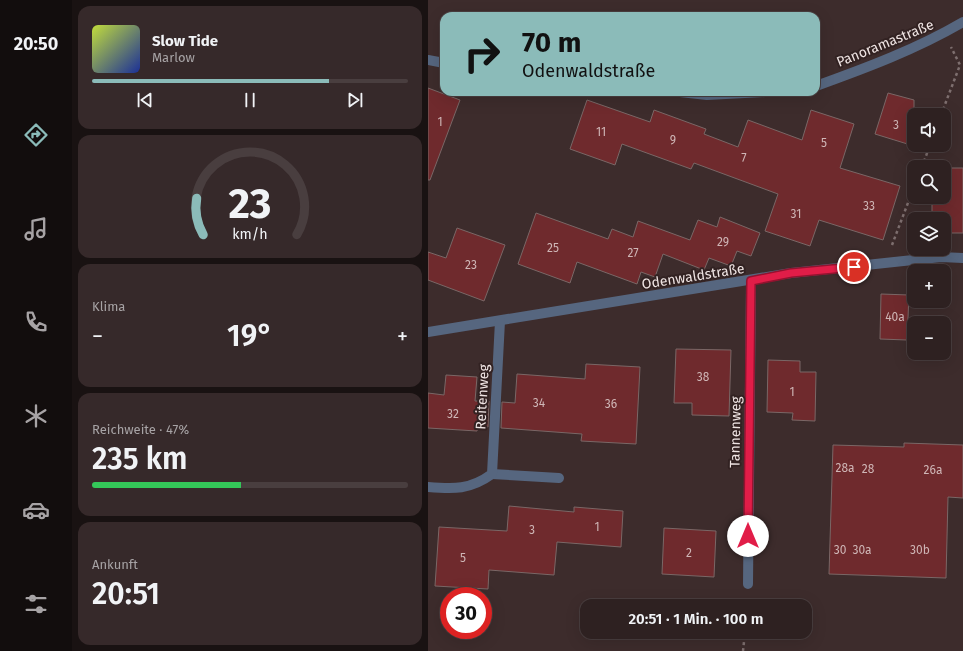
<!DOCTYPE html>
<html lang="de">
<meta charset="utf-8">
<style>
:root{--surface:#2e2121;--page:#36292a;--text:#f1f3f6;--muted:#a7a3a5;--line:#493e3f;--accent:#8bbbb9}
body{margin:0;font-family:"Fira Sans",sans-serif;background:var(--page);color:var(--text);height:100vh;display:flex;flex-direction:column;font-size:15px;white-space:nowrap}
*{box-sizing:border-box;margin:0}
p{font-size:13px;color:var(--muted)}
.icon{flex:none;width:22px;height:22px;fill:none;stroke:currentColor;stroke-width:2;stroke-linecap:round;stroke-linejoin:round}
.map{position:relative;flex:1;overflow:hidden}
.side{display:flex;flex-direction:column;gap:6px;padding:6px;background:#191212;width:356px}
.side>*{flex:none}
.banner{position:absolute;left:12px;top:12px;width:380px;height:84px;border-radius:12px;box-shadow:0 4px 16px #0002,0 0 0 1px var(--line);background:#8bbbb9;color:#111;overflow:hidden}
.fabs{position:absolute;left:479px;top:108px;display:grid;gap:8px}
.fabs a{display:grid;place-items:center;width:44px;height:44px;border-radius:8px;background:var(--surface);box-shadow:0 4px 16px #0002,0 0 0 1px var(--line);font-size:20px}
.speed{position:absolute;left:12px;top:587px;display:flex;gap:8px;font-size:20px;font-weight:700;text-align:center}
.speed>*{display:grid;place-content:center;width:52px;height:52px;border-radius:50%;background:var(--surface);box-shadow:0 4px 16px #0002,0 0 0 1px var(--line);line-height:1}
.speed .limit{border:6px solid #d22;background:#fff;color:#111}
.pin{position:absolute;display:grid;place-items:center;width:34px;height:34px;color:#fff;margin:-17px;border:2px solid #fff;border-radius:50%;box-shadow:0 1px 4px #0007}
.me{position:absolute;width:44px;margin:-22px;rotate:0deg;stroke-linejoin:round;filter:drop-shadow(0 0 3px #0008)}
.turn{display:flex;align-items:center;gap:14px;height:84px;padding:0 16px;font-size:18px}
.turn .icon{width:52px;height:52px;stroke-width:2.5}
.turn b{display:block;font-size:28px;line-height:34px}
.big{font-size:30px;font-weight:600;line-height:1.1}
.side .widget{flex:1;display:flex;flex-direction:column;justify-content:center;gap:6px;min-width:0;padding:0 14px;border-radius:12px;background:var(--page)}
.side .dial{align-items:center;gap:0}
.dial svg{height:104px;overflow:visible;fill:none;stroke:var(--line);stroke-width:7;stroke-linecap:round;text-anchor:middle}
.dial text{fill:var(--text);stroke:none}
.song{display:flex;align-items:center;gap:12px}
.cover{width:48px;height:48px;border-radius:6px;background:linear-gradient(135deg,hsl(70 70% 55%),hsl(230 70% 35%))}
.played{height:4px;border-radius:2px;background:linear-gradient(90deg,var(--accent) 75%,var(--line) 75%)}
.keys{display:flex;justify-content:space-around;direction:ltr}
.heat{display:flex;justify-content:space-between;align-items:center;font-size:22px;direction:ltr}
.charge{height:6px;border-radius:3px;background:linear-gradient(90deg,#34c759 47%,var(--line) 0)}
.trip{position:absolute;left:152px;top:599px;width:232px;height:40px;border-radius:12px;background:var(--surface);box-shadow:0 4px 16px #0002,0 0 0 1px var(--line);font-weight:600;line-height:40px;text-align:center}
main{display:flex;flex:1;min-height:0}
.tabs{display:flex;flex-direction:column;width:72px;justify-content:space-around;align-items:center;background:#120d0d;color:var(--muted)}
.tabs .icon{width:28px;height:28px}
.tabs .selected{color:var(--accent)}
.tabs b{font-size:18px;color:var(--text)}
.map>svg:first-child{display:block}
</style>
<main>
<nav class="tabs">
<b>20:50</b>
<svg class="icon selected" aria-label="directions" viewBox="0 0 24 24"><path d="M12 3l9 9-9 9-9-9zM9 14v-3h6M13 9l2 2-2 2"/></svg>
<svg class="icon" aria-label="music" viewBox="0 0 24 24"><path d="M9 18V5l10-2v13"/><circle cx="6" cy="18" r="3"/><circle cx="16" cy="16" r="3"/></svg>
<svg class="icon" aria-label="phone" viewBox="0 0 24 24"><path d="M5 4h4l2 5-3 2q2 4 5 5l2-3 5 2v4C11 20 4 13 5 4z"/></svg>
<svg class="icon" aria-label="climate" viewBox="0 0 24 24"><path d="M12 3v18M4 7l16 10M4 17L20 7"/></svg>
<svg class="icon" aria-label="car" viewBox="0 0 24 24"><path d="M5 17H2v-5l4-1 3-4h7l3 4 3 1v5h-3M9 17h6M6 11h13"/><circle cx="7" cy="17" r="2"/><circle cx="17" cy="17" r="2"/></svg>
<svg class="icon" aria-label="filters" viewBox="0 0 24 24"><path d="M4 7h16M4 17h16"/><circle cx="9" cy="7" r="2"/><circle cx="15" cy="17" r="2"/></svg>
</nav>
<section class="side">
<div class="widget">
<div class="song"><i class="cover"></i><div><b>Slow Tide</b><p>Marlow</p></div></div>
<div class="played"></div>
<div class="keys"><svg class="icon" aria-label="previous" viewBox="0 0 24 24"><path d="M18 5L8 12l10 7zM5 5v14"/></svg><svg class="icon" aria-label="pause" viewBox="0 0 24 24"><path d="M8 5v14M16 5v14"/></svg><svg class="icon" aria-label="next" viewBox="0 0 24 24"><path d="M6 5l10 7-10 7zM19 5v14"/></svg></div>
</div>
<div class="widget dial"><svg viewBox="0 0 100 80">
<path d="M14 69A42 42 0 1 1 86 69"/>
<path d="M14 69A42 42 0 0 1 9 41" stroke="#8bbbb9"/>
<text x="50" y="56" font-size="32" font-weight="700">23</text>
<text x="50" y="72" font-size="11">km/h</text>
</svg></div>
<div class="widget"><p>Klima</p>
<div class="heat"><a>−</a><b class="big">19°</b><a>+</a></div>
</div>
<div class="widget"><p>Reichweite · 47%</p><b class="big">235 km</b><div class="charge"></div></div>
<div class="widget"><p>Ankunft</p><b class="big">20:51</b></div>
</section>
<div class="map">
<svg width="535" height="651" viewBox="0 0 535 651">
<rect width="100%" height="100%" fill="#3d2c2c"/>
<g fill="#6f2a2d" stroke="#7a6766">
<path d="M0,88l32,12 -30,80h-2z"/>
<path d="M460,93l26,7v46l-39,-12z"/>
<path d="M159,100l63,22 4,-12 52,19 -2,5 34,13 10,-27 54,20 9,-30 43,14 -14,44 60,18 -17,54 -64,-20 -9,26 -45,-15 13,-37 -84,-31 -3,6 -69,-25 -7,21 -45,-16z"/>
<path d="M516,168h19v65h-19v-14h-12v-22h12z"/>
<path d="M108,213l72,26 4,-10 21,8 5,-16 52,19 8,-20 19,7 3,-10 40,16 -9,23 -14,-5 -6,15 -22,-8 -5,12 -41,-16 -8,23 -14,-5 -4,12 -60,-22 -7,21 -52,-19z"/>
<path d="M29,228l48,17 -21,56 -56,-21v-28l18,6z"/>
<path d="M453,294l28,1 -2,45 -27,-1z"/>
<path d="M248,349l55,1 -2,66 -37,-1v-12h-18z"/>
<path d="M340,360l32,1v11h16l-1,49 -23,-1 1,-7 -26,-1z"/>
<path d="M158,364l54,3 -4,77 -55,-3 1,-7 -81,-6 1,-26 13,1 2,-29 68,5z"/>
<path d="M18,375l31,2 -2,24h14l-1,26 -10,-1 -1,5 -49,-3v-35l16,2z"/>
<path d="M476,443l59,2v53l-15,-1 -2,81 -117,-4 4,-129 71,2z"/>
<path d="M81,506l65,6v-5l49,4 -2,36 -64,-5 -3,33 -65,-5 -1,19 -53,-3 4,-59 68,4z"/>
<path d="M236,528l52,3 -2,46 -52,-3z"/>
</g>
<g fill="none" stroke-linecap="round" stroke-linejoin="round">
<g stroke="#7e6f6f" stroke-width="2.5" stroke-dasharray="3 3" stroke-linecap="butt">
<path d="M513,115l19,-50 -9,-18"/>
<path d="M494,167l8,-22"/>
<path d="M464,245l22,-58"/>
<path d="M318,606l1,-6"/>
<path d="M315,651l2,-19"/>
</g>
<g stroke="#56667f" stroke-width="10">
<path d="M0,60l16,3"/>
<path d="M388,86c50,-18 101,-37 147,-64"/>
<path d="M252,92l27,3 58,-3"/>
<path d="M0,332l363,-59 150,-16 22,1"/>
<path d="M64,474l67,4"/>
<path d="M0,487c26,2 42,3 64,-13l8,-153"/>
<path d="M320,584l3,-303"/>
</g>
</g>
<g fill="none" stroke-linecap="round" stroke-linejoin="round">
<defs>
<path id="route" d="M320,536l3,-255 40,-8 63,-6"/>
</defs>
<use href="#route" stroke="#92132f" stroke-width="10"/>
<use href="#route" stroke="#e11d48" stroke-width="7"/>
</g>
<g text-anchor="middle" stroke-width="4" stroke-linejoin="round" paint-order="stroke">
<g font-size="12" fill="#cfb6b6">
<text x="12" y="126">1</text>
<text x="468" y="129">3</text>
<text x="173" y="136">11</text>
<text x="245" y="144">9</text>
<text x="396" y="147">5</text>
<text x="316" y="162">7</text>
<text x="441" y="210">33</text>
<text x="368" y="218">31</text>
<text x="295" y="246">29</text>
<text x="125" y="252">25</text>
<text x="205" y="257">27</text>
<text x="43" y="269">23</text>
<text x="467" y="321">40a</text>
<text x="275" y="381">38</text>
<text x="364" y="396">1</text>
<text x="111" y="407">34</text>
<text x="183" y="408">36</text>
<text x="25" y="418">32</text>
<text x="417" y="472">28a</text>
<text x="440" y="473">28</text>
<text x="505" y="474">26a</text>
<text x="169" y="531">1</text>
<text x="104" y="534">3</text>
<text x="412" y="554">30</text>
<text x="434" y="554">30a</text>
<text x="492" y="554">30b</text>
<text x="261" y="557">2</text>
<text x="35" y="562">5</text>
</g>
<g font-size="14" fill="#efe4e3" stroke="#322222">
<text transform="translate(457 43) rotate(-22)" y="5">Panoramastraße</text>
<text transform="translate(265 276) rotate(-9)" y="5">Odenwaldstraße</text>
<text transform="translate(54 397) rotate(-87)" y="5">Reitenweg</text>
<text transform="translate(307 432) rotate(-89)" y="5">Tannenweg</text>
</g>
</g>
</svg>
<div class="fabs">
<a><svg class="icon" aria-label="sound" viewBox="0 0 24 24"><path d="M4 9h4l5-4v14l-5-4H4zM17 9q2 3 0 6"/></svg></a>
<a><svg class="icon" aria-label="search" viewBox="0 0 24 24"><circle cx="10" cy="10" r="6"/><path d="M15 15l6 6"/></svg></a>
<a><svg class="icon" aria-label="layers" viewBox="0 0 24 24"><path d="M12 4l9 5-9 5-9-5zM3 14l9 5 9-5"/></svg></a>
<a>+</a>
<a>−</a>
</div>
<div class="speed"><div class="limit">30</div></div>
<div class="pin" style="left:426px;top:267px;background:#d93025"><svg class="icon" aria-label="arrive" viewBox="0 0 24 24"><path d="M6 21V4h12l-3 4 3 4H6"/></svg></div>
<svg class="me" style="left:320px;top:536px" viewBox="-20 -20 40 40"><circle r="19" fill="#fff"/><path d="M0-13L10 11 0 6-10 11z" fill="#e11d48"/></svg>
<div class="trip">20:51 · 1 Min. · 100 m</div>
<div class="banner">
<div class="turn"><svg class="icon" aria-label="right" viewBox="0 0 24 24"><path d="M7 20v-9h11M14 6l5 5-5 5"/></svg><div><b>70 m</b>Odenwaldstraße</div></div>
</div>
</div>
</main>
